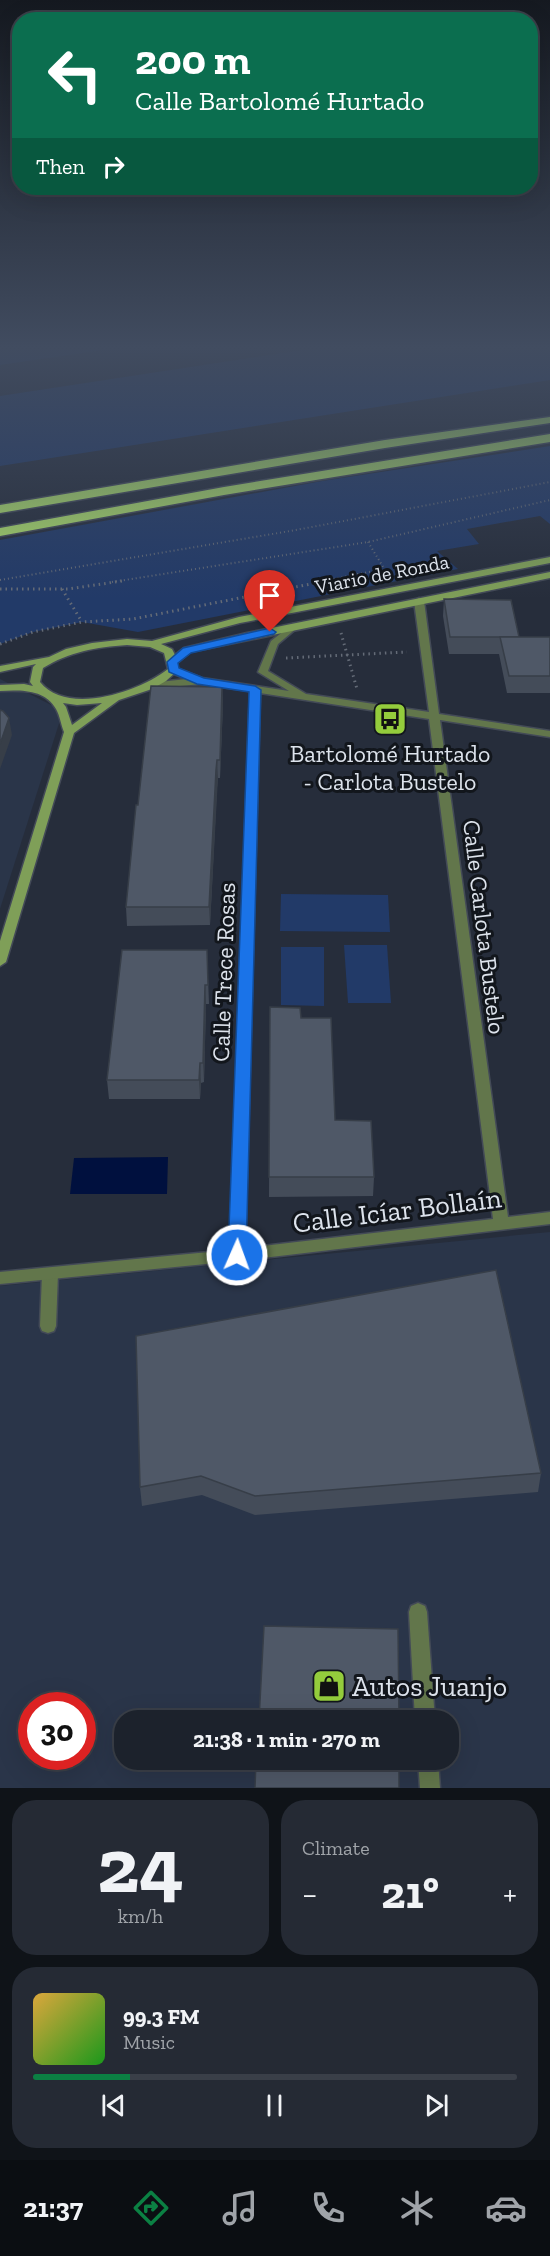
<!DOCTYPE html>
<meta charset="utf-8">
<style>
:root{--surface:#1c222c;--page:#252a34;--text:#f1f3f6;--muted:#a0a4a9;--line:#3a3f48;--accent:#0b8043}
body{margin:0;font-family:"Zilla Slab",serif;background:var(--page);color:var(--text);height:100vh;display:flex;flex-direction:column;font-size:22px;white-space:nowrap}
*{box-sizing:border-box;margin:0}
p{font-size:20px;color:var(--muted)}
.icon{flex:none;width:33px;height:33px;fill:none;stroke:currentColor;stroke-width:2;stroke-linecap:round;stroke-linejoin:round}
.map{position:relative;height:1788px;overflow:hidden}
.panel{display:flex;flex-direction:column;gap:12px;padding:12px;background:#0f1318;flex:1}
.panel>*{flex:none}
.guide{position:absolute;left:12px;top:12px;width:526px;height:183px;border-radius:24px;box-shadow:0 6px 24px #0002,0 0 0 2px var(--line);background:#0b6e4f;color:#fff;overflow:hidden}
.speed{position:absolute;left:18px;top:1692px;display:flex;gap:12px;font-size:30px;font-weight:700;text-align:center}
.speed>*{display:grid;place-content:center;width:78px;height:78px;border-radius:50%;background:var(--surface);box-shadow:0 6px 24px #0002,0 0 0 2px var(--line);line-height:1}
.speed .limit{border:9px solid #d22;background:#fff;color:#111}
.pin{position:absolute;display:grid;place-items:center;width:51px;height:51px;color:#fff;margin:-62px -26px;border-radius:50% 50% 50% 0;rotate:-45deg;box-shadow:0 0 6px #0007}
.pin .icon{rotate:45deg}
.me{position:absolute;width:66px;margin:-33px;rotate:2deg;stroke-linejoin:round;filter:drop-shadow(0 0 4px #0008)}
.turn{display:flex;align-items:center;gap:21px;height:126px;padding:0 24px;font-size:27px}
.turn .icon{width:78px;height:78px;stroke-width:2.5}
.turn b{display:block;font-size:42px;line-height:51px}
.then{display:flex;align-items:center;height:57px;padding:0 24px;background:#0003;gap:12px;font-size:22px}
.big{font-size:45px;font-weight:800;line-height:1.1}
.panel .card{flex:1;display:flex;flex-direction:column;justify-content:center;gap:9px;min-width:0;padding:0 21px;border-radius:24px;background:var(--page)}
.panel .dial{align-items:center;gap:0}
.dial b{font-size:78px;line-height:1}
.song{display:flex;align-items:center;gap:18px}
.cover{width:72px;height:72px;border-radius:9px;background:linear-gradient(135deg,hsl(40 70% 55%),hsl(120 70% 35%))}
.played{height:6px;border-radius:3px;background:linear-gradient(90deg,var(--accent) 20%,var(--line) 20%)}
.keys{display:flex;justify-content:space-around;direction:ltr}
.heat{display:flex;justify-content:space-between;align-items:center;font-size:33px;direction:ltr}
.panel .tiles{flex:1;display:grid;gap:12px;grid-template-columns:1fr 1fr}
.card:last-child{grid-column:span 2}
.trip{position:absolute;left:114px;top:1710px;width:345px;height:60px;border-radius:24px;background:var(--surface);box-shadow:0 6px 24px #0002,0 0 0 2px var(--line);font-weight:800;line-height:60px;text-align:center}
.tabs{display:flex;height:96px;justify-content:space-around;align-items:center;background:#0b0e12;color:var(--muted)}
.tabs .icon{width:42px;height:42px}
.tabs .selected{color:var(--accent)}
.tabs b{font-size:27px;color:var(--text)}
.map>svg:first-child{display:block}
</style>
<div class="map">
<svg width="550" height="1788" viewBox="0 0 550 1788">
<rect width="100%" height="100%" fill="#262d3b"/>
<g fill="#2a3549" fill-rule="evenodd">
<path d="M0,679l63,32 -63,198z"/>
<path d="M550,1232v556h-550v-502zM32,1706h50v50h-50zM124,1720h324v40h-324z"/>
</g>
<g fill="#223a68">
<path d="M0,349h110l-110,16z"/>
<path d="M309,349h241v31l-550,86v-70z"/>
<path d="M550,446v78l-10,-8 -73,13 12,15 -42,7 21,18 -320,63 -56,-10 -49,10 -33,12v-104l322,-59z"/>
<path d="M281,894l107,1 2,37 -110,-1z"/>
<path d="M344,945h43l4,58h-43z"/>
<path d="M281,947h43v59l-43,-1z"/>
</g>
<path fill="#00103e" d="M168,1157l-1,37h-97l4,-36z"/>
<g fill="none" stroke-linecap="round" stroke-linejoin="round">
<defs>
<g id="lane">
<path d="M50,1268l5,2 3,4 -2,52 -2,5 -6,2 -6,-2 -2,-5 2,-52 3,-4z"/>
<path d="M418,1603l7,3 2,6 8,108h-20l-6,-108 2,-6z"/>
<path d="M418,1760h20l2,28h-20z"/>
</g>
<path id="street" d="M419,598l5,3 15,113 111,17v6l-110,-17 68,497 42,-5v12l-313,37 -237,23v-12l230,-22 20,-559 -49,-7 -51,5 -5,-3 5,-3 37,-4 -18,-7 -1,-2 5,-3 29,11 87,13 -31,-19 13,-31 22,-17 5,3 -20,17 -10,27 38,23 123,18 -15,-111zM260,693l169,26 64,500 -248,29z"/>
<path id="secondary" d="M550,557v6l-310,60 -79,21 11,5 3,6 9,-7 63,-15 303,-61v6l-360,74 -13,11 1,7 -12,11 -14,8 -33,11 -45,33 -68,229 -6,4v-25l64,-209c-3,-7 -4,-16 -8,-23 -11,-20 -36,-19 -56,-18v-6l24,-1 9,2 -3,-4 3,-15 3,-3 -36,8v-6l49,-9 17,-8 26,-6 35,-4 25,2 87,-24zM127,645l23,2 14,6 4,16c-29,23 -101,47 -128,13l3,-14c26,-16 53,-21 84,-23zM63,703l14,2 25,-2 -30,22 -6,-18z"/>
<g id="highway">
<path d="M550,417v6l-165,25 -385,65v-8l385,-65z"/>
<path d="M550,434v8l-326,53 -224,41v-8l224,-41z"/>
</g>
</defs>
<use href="#lane" stroke="#434a57" stroke-width="3"/>
<use href="#street" stroke="#434a57" stroke-width="3"/>
<use href="#secondary" stroke="#434a57" stroke-width="3"/>
<use href="#highway" stroke="#434a57" stroke-width="3"/>
<g stroke="#646b77" stroke-width="2" stroke-dasharray="1 3" stroke-linecap="butt">
<path d="M368,542l17,28"/>
<path d="M0,580l296,-50 254,-48"/>
<path d="M112,582l256,-40 182,-42"/>
<path d="M318,582l66,-13"/>
</g>
<g stroke="#646b77" stroke-width="3" stroke-dasharray="1.5 4" stroke-linecap="butt">
<path d="M0,589h68l54,-8"/>
<path d="M62,589l20,33"/>
<path d="M341,633l16,56"/>
<path d="M0,644l33,-12 49,-10 51,-3 193,-38"/>
<path d="M286,658l121,-6"/>
</g>
<use href="#lane" fill="#62764b" fill-rule="evenodd"/>
<use href="#street" fill="#62764b" fill-rule="evenodd"/>
<use href="#secondary" fill="#7f9f58" fill-rule="evenodd"/>
<use href="#highway" fill="#aadb6a" fill-rule="evenodd"/>
</g>
<g fill="#444c59">
<path d="M444,599l75,38h31v56h-43l-8,-39h-50l-6,-38z"/>
<path d="M222,687l1,17 -3,74h-2l-1,10 -7,137 -83,1 -1,-19 12,-102z"/>
<path d="M207,950l2,54h-3l-2,78 -3,1 -1,16h-91l-2,-19z"/>
<path d="M270,1007l31,11 34,102 39,57 -1,19 -104,1z"/>
<path d="M136,1336l405,137 -3,19 -283,23 -53,-20 -60,11 -2,-19z"/>
</g>
<g fill="#373e48">
<path d="M222,687l1,17 -3,74v-18z"/>
<path d="M9,718l3,17 -12,34v-25z"/>
<path d="M217,760l1,18 -8,147 -1,-18z"/>
<path d="M205,985l1,19 -2,78 -1,-19z"/>
<path d="M200,1063l1,20 -1,16 -1,-19z"/>
</g>
<g fill="#4f5867" stroke="#373e48" stroke-width="1.5">
<path d="M444,599l67,1 8,37h-69z"/>
<path d="M500,637h50v39h-41z"/>
<path d="M151,686l71,1 -2,73h-3l-1,10 -7,137h-83l10,-102h2z"/>
<path d="M0,710l3,1 6,7 -9,26z"/>
<path d="M122,950h85l1,35h-3l-2,78h-3l-1,17h-92z"/>
<path d="M270,1007l30,1 1,10h30l4,102 36,1 3,56h-105z"/>
<path d="M496,1270l45,203 -286,23 -54,-20 -61,11 -4,-151z"/>
<path d="M264,1626l134,3 1,91h-140z"/>
<path d="M256,1760h143v28h-144z"/>
</g>
<linearGradient id="sky" x2="0" y2="1"><stop stop-color="#151920"/><stop offset="0.58" stop-color="#414c60"/><stop offset="1" stop-color="#414c60" stop-opacity="0"/></linearGradient>
<rect width="550" height="599" fill="url(#sky)"/>
<path fill="#1a73e8" stroke="#114b97" stroke-width="1.5" d="M270,628l6,4 -2,2 -83,19 -13,10 1,5 25,10 51,8 6,4 -15,565 -3,5 -6,2 -6,-2 -3,-5 21,-563 -52,-8 -28,-12 -2,-10 16,-14z"/>
<defs>
<symbol id="bus-square" viewBox="-11 -11 22 22"><rect x="-9" y="-9" width="18" height="18" rx="4" fill="#94cc3c" stroke="#12161c"/><path d="M-5-6H5V4H4V6H2V4H-2V6H-4V4H-5ZM-3.5-4V0h7V-4ZM-3.5 1.2v1.5H-2V1.2ZM2 1.2v1.5H3.5V1.2Z" fill="#111"/></symbol>
<symbol id="shop-square" viewBox="-11 -11 22 22"><rect x="-9" y="-9" width="18" height="18" rx="4" fill="#94cc3c" stroke="#12161c"/><path d="M-5-2.5h2.3a2.7 3.5 0 0 1 5.4 0H5L5.5 6h-11ZM-1.5-2.5h3a1.5 2.3 0 0 0-3 0Z" fill="#111"/></symbol>
</defs>
<g fill-rule="evenodd">
<use href="#bus-square" x="371" y="700" width="38" height="38"/>
<use href="#shop-square" x="310" y="1667" width="38" height="38"/>
</g>
<g text-anchor="middle" stroke-width="6" stroke-linejoin="round" paint-order="stroke">
<g font-size="20" fill="#dde3ec" stroke="#12161c">
<text transform="translate(382 574) rotate(-11)" y="7">Viario de Ronda</text>
</g>
<g font-size="24" fill="#dde3ec" stroke="#12161c">
<text x="390" y="762">Bartolomé Hurtado<tspan x="390" dy="28">- Carlota Bustelo</tspan></text>
</g>
<g font-size="24" fill="#dde3ec" stroke="#12161c">
<text transform="translate(484 927) rotate(83)" y="8">Calle Carlota Bustelo</text>
<text transform="translate(224 972) rotate(-88)" y="8">Calle Trece Rosas</text>
</g>
<g font-size="28" fill="#dde3ec" stroke="#12161c">
<text transform="translate(397 1210) rotate(-7)" y="10">Calle Icíar Bollaín</text>
</g>
<g font-size="28" fill="#dde3ec" stroke="#12161c" text-anchor="start">
<text x="352" y="1696">Autos Juanjo</text>
</g>
</g>
</svg>
<div class="speed"><div class="limit">30</div></div>
<div class="pin" style="left:270px;top:632px;background:#d93025"><svg class="icon" aria-label="arrive" viewBox="0 0 24 24"><path d="M6 21V4h12l-3 4 3 4H6"/></svg></div>
<svg class="me" style="left:237px;top:1255px" viewBox="-20 -20 40 40"><circle r="17" fill="#1a73e8" stroke="#fff" stroke-width="3"/><path d="M0-11L8 9 0 5-8 9z" fill="#fff"/></svg>
<div class="trip">21:38 · 1 min · 270 m</div>
<div class="guide">
<div class="turn"><svg class="icon" aria-label="left" viewBox="0 0 24 24"><path d="M17 20v-9H6M10 6l-5 5 5 5"/></svg><div><b>200 m</b>Calle Bartolomé Hurtado</div></div>
<div class="then">Then<svg class="icon" aria-label="right" viewBox="0 0 24 24"><path d="M7 20v-9h11M14 6l5 5-5 5"/></svg></div>
</div>
</div>
<section class="panel">
<div class="tiles">
<div class="card dial"><b>24</b><p>km/h</p></div>
<div class="card"><p>Climate</p>
<div class="heat"><a>−</a><b class="big">21°</b><a>+</a></div>
</div>
<div class="card">
<div class="song"><i class="cover"></i><div><b>99.3 FM</b><p>Music</p></div></div>
<div class="played"></div>
<div class="keys"><svg class="icon" aria-label="previous" viewBox="0 0 24 24"><path d="M18 5L8 12l10 7zM5 5v14"/></svg><svg class="icon" aria-label="pause" viewBox="0 0 24 24"><path d="M8 5v14M16 5v14"/></svg><svg class="icon" aria-label="next" viewBox="0 0 24 24"><path d="M6 5l10 7-10 7zM19 5v14"/></svg></div>
</div>
</div>
</section>
<nav class="tabs">
<b>21:37</b>
<svg class="icon selected" aria-label="directions" viewBox="0 0 24 24"><path d="M12 3l9 9-9 9-9-9zM9 14v-3h6M13 9l2 2-2 2"/></svg>
<svg class="icon" aria-label="music" viewBox="0 0 24 24"><path d="M9 18V5l10-2v13"/><circle cx="6" cy="18" r="3"/><circle cx="16" cy="16" r="3"/></svg>
<svg class="icon" aria-label="phone" viewBox="0 0 24 24"><path d="M5 4h4l2 5-3 2q2 4 5 5l2-3 5 2v4C11 20 4 13 5 4z"/></svg>
<svg class="icon" aria-label="climate" viewBox="0 0 24 24"><path d="M12 3v18M4 7l16 10M4 17L20 7"/></svg>
<svg class="icon" aria-label="car" viewBox="0 0 24 24"><path d="M5 17H2v-5l4-1 3-4h7l3 4 3 1v5h-3M9 17h6M6 11h13"/><circle cx="7" cy="17" r="2"/><circle cx="17" cy="17" r="2"/></svg>
</nav>
